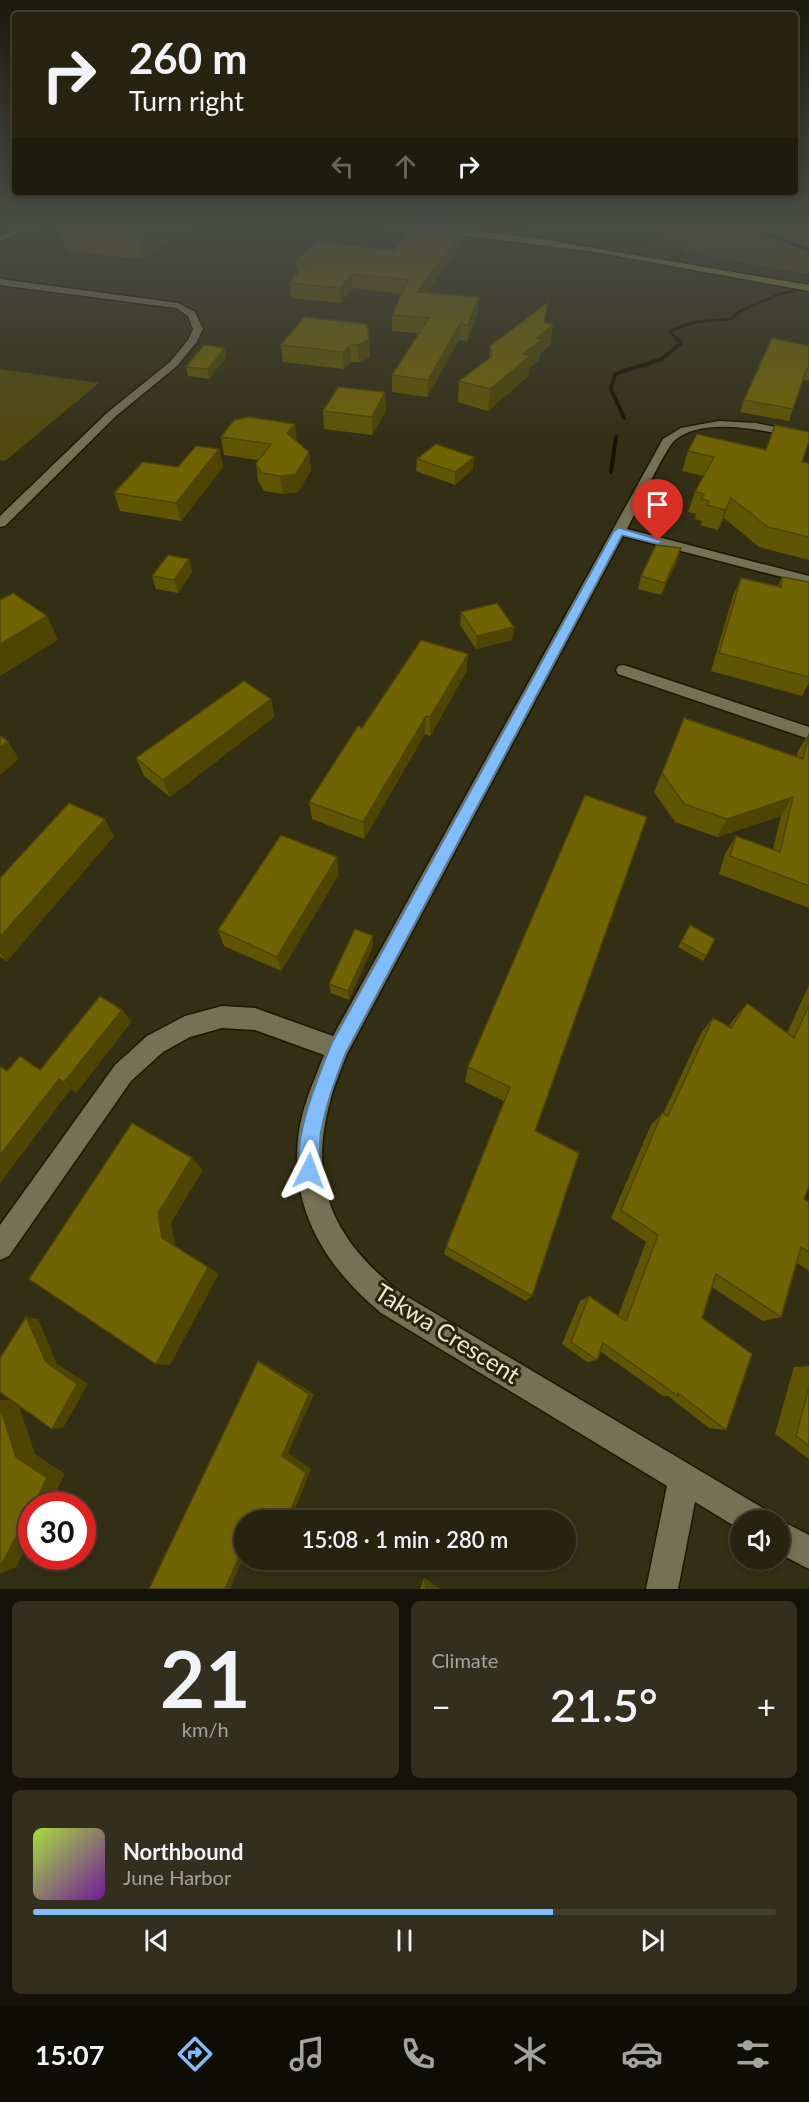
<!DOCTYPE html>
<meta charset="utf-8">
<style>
:root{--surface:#262310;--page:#322f1e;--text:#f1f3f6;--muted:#a4a49f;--line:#424030;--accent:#81bdfa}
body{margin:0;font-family:Lato,sans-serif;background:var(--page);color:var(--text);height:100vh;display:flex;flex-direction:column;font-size:22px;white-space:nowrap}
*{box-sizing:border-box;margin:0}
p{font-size:20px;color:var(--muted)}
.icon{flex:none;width:33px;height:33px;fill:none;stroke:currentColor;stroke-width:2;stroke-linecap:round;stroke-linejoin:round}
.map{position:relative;height:1589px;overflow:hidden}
.sheet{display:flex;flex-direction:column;gap:12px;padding:12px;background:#151309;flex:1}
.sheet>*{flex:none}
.guide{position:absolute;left:12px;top:12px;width:786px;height:183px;border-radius:6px;box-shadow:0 3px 9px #0003,0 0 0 2px var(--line);background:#262310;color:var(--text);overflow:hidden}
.buttons{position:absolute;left:730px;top:1510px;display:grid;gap:12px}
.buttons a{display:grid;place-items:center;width:60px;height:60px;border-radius:50%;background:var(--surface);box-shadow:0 3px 9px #0003,0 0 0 2px var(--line);font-size:30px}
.speed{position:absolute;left:18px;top:1492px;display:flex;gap:12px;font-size:30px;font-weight:700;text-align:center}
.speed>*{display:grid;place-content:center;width:78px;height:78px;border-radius:50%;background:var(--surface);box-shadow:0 3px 9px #0003,0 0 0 2px var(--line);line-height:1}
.speed .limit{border:9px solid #d22;background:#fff;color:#111}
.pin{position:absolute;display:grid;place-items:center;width:51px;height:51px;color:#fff;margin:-62px -26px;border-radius:50% 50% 50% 0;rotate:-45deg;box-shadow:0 0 6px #0007}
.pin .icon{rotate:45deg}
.me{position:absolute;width:66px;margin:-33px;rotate:3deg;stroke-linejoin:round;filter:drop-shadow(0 0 4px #0008)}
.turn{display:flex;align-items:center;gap:21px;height:126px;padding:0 18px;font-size:27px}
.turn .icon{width:78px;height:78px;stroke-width:2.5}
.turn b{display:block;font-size:42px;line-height:51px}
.lanes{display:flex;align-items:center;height:57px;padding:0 18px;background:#0003;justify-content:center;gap:30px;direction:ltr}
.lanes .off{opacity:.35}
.big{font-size:45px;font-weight:600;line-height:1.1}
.sheet .card{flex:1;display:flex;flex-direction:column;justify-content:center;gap:9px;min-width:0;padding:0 21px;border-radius:9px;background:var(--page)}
.sheet .dial{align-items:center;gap:0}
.dial b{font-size:78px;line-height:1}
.song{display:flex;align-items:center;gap:18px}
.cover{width:72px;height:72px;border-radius:9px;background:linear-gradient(135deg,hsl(80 70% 55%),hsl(280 70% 35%))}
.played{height:6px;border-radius:3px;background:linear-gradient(90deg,var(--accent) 70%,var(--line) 70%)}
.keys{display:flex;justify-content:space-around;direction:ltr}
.heat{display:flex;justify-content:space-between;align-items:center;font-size:33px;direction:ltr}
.sheet .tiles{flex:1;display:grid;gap:12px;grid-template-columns:1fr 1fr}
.card:last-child{grid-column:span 2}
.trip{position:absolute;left:234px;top:1510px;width:342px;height:60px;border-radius:30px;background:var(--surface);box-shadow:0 3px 9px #0003,0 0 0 2px var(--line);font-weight:600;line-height:60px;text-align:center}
.tab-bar{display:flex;height:96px;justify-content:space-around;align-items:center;background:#0f0e06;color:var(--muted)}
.tab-bar .icon{width:42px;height:42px}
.tab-bar .on{color:var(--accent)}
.tab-bar b{font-size:27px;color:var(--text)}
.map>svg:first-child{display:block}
</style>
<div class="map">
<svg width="809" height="1589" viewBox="0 0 809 1589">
<rect width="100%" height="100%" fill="#332f15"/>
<path fill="#3d3817" d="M505,224h104l75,21 1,7 -68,-13z"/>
<g fill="#52490c">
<path d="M809,224v50l-124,-22 -1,-7 -75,-20z"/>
<path d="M0,369l99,14 -94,78 -5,-1z"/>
</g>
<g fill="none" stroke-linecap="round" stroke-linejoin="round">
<g stroke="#161200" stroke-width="3">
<path d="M755,224l9,9 45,17"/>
<path d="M677,339l-8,-8 26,-9 36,-3 9,-8 38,-16 31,-9"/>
</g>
<g stroke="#161200" stroke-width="4">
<path d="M624,418l-13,-29 4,-15 47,-15 19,-16 -6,-6"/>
<path d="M611,472l5,-35"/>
</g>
<defs>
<g id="minor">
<path d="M0,279l178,24 17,9 8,17 -7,14 -19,23 -61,50 -111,110 -5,1v-11l108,-104 62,-50 18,-22 5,-11 -5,-13 -12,-8 -176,-23z"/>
<path d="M719,421l37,2 53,11v6c-36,-7 -102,-26 -134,0 -10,8 -40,74 -48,89l182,47v8l-186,-48 -276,518c-6,16 -13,31 -17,48 -23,84 5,139 71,191l365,217 5,11h-30v9l-46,-28 -17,87h-32l21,-103 -286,-173c-58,-48 -95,-110 -81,-188 5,-25 15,-47 24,-70l-69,-25 -33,-2 -32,9 -27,15 -32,29 -122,175 -9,4v-35l115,-160 32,-29 38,-20 37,-10 33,2 78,28 330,-597 18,-11z"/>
<path d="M624,665l185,62v12l-191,-65 -2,-4 2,-4z"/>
<path d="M780,1520l29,15v34l-29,-15v-33h-2z"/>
</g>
<g id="major">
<path d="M28,224h11l-39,17v-5z"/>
<path d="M375,224l58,2 108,13 268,46v6l-214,-39z"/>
</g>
</defs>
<use href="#minor" stroke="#1b1701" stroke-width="3"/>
<use href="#major" stroke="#1b1701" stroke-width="3"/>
<use href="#minor" fill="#757155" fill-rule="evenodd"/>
<use href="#major" fill="#92863a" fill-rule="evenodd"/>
</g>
<g fill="#605503">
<path d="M62,224h128l-47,35 -77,-8 -8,-25z"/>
<path d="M463,230l-1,14 -35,49 51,19 -11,29 -8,-1 -32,57 -35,-5v-17l27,-42 -27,-2v-16l9,-21 -49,-6 -11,15 -50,-5 -2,-15 9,-9 -2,-13 98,-11z"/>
<path d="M367,324l3,33 -11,5h-8l-7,7 -61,-7 -2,-17z"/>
<path d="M553,325l-3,20 -10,9 -1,6 -10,8 -1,8 -40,35 -30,-9 1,-21 30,-23 1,-12z"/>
<path d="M809,346v35l-6,-1 -14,41 -49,-9 4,-12z"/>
<path d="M225,348l1,9 -17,22 -21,-3 -2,-9z"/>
<path d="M385,392l1,18 -14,25 -48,-6 -1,-18z"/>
<path d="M221,437l76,4 12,11 2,18 -13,22 -15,2 -19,-3 -6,-10 -2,-18 2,-3 -34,-5z"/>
<path d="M219,449l4,18 -42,54 -61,-10 -6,-18z"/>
<path d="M688,451l114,11 7,1v97l-50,-13 -35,-29 -6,12 -18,-5 2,-4 -7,-2 1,-5 -8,-2 7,-20 8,-16 -21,-5z"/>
<path d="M417,459l56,10 -18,16 -39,-14z"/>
<path d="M681,548l-4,13 -16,34 -23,-6 3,-13z"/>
<path d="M189,559l3,13 -14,21 -22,-4 -4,-13z"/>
<path d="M782,577l27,100v6l-7,13 -91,-25 22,-75 8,-18 37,8z"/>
<path d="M461,612l51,28 -36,9 -16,-24z"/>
<path d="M468,654l-2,18 -36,64 -5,-2 -61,105 -52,-20 -3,-17 53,-74z"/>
<path d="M271,699l3,18 -104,80 -26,-21 -8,-18z"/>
<path d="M684,718l112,39 2,-6 11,-18v175l-90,-34 6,-20 11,-18 37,13 8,-33 -64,21 -42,-15 -21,-30z"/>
<path d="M585,795l-50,336 -3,165 -6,5 -82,-47 2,-7 58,-146 -39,-19 3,-15z"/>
<path d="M114,836l-107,125 -7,-4v-79z"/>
<path d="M339,874l-58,97 -57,-25 -6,-16z"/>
<path d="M690,925l16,31 -3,5 -25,-14z"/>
<path d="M373,936v10l-24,54 -18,-7 -2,-9z"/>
<path d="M809,985v201l-5,13 5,3v69l-12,-8 -16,54 -18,4 -51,-34 -10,31 24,112 -17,-2 -41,-32h-5l-63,-45 -3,9 -10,2 -25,-18 18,-43 9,-5 29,20 28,-74 -35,-24 40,-93 11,-12 1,1 38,-81 12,-15 15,9 6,-8 13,-16 40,30z"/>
<path d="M122,1010l9,12 -55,71 -5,-4 -64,-18 33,-1z"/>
<path d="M809,1366v93l-34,-25 19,-67z"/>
<path d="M424,1578l16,11h-20z"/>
</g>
<g fill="#4e4503">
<path d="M151,224h39l-47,35 -6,-25z"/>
<path d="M463,230l-1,14 -45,63v-15z"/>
<path d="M352,274v14l-11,15 -1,-15z"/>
<path d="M479,297l-1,15 -11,29 1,-16z"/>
<path d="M548,302l-5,31 10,-8 -3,20 -10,9 -1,6 -10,8 -1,8 -40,35 2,-22 47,-51 7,-16z"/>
<path d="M460,324l-1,16 -32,57 1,-17z"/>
<path d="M369,340l1,17 -11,5 -1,-17z"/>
<path d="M350,345l1,17 -7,7 -1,-17z"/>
<path d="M225,348l1,9 -17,22 -1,-10z"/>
<path d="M385,392l1,18 -14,25v-18z"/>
<path d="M295,424l2,18 -10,-9z"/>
<path d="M219,449l4,18 -42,54 -5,-18z"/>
<path d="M309,452l2,18 -13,22 -15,2 -3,-18z"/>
<path d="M474,457l-1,12 -18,16v-13z"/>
<path d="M731,498l-7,20 -6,12 7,-20z"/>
<path d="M681,548l-4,13 -16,34 4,-12z"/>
<path d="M189,559l3,13 -14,21 -4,-13z"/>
<path d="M47,616l11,24 -58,36v-32z"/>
<path d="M514,627l-2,13 -36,9 1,-13z"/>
<path d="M468,654l-2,18 -36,64v-19z"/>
<path d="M271,699l3,18 -104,80 -7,-17z"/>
<path d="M426,716l-1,18 -61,105 -1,-17z"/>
<path d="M8,741l11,18 -19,16v-27z"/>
<path d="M793,797l-12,19 -64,21 10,-18z"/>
<path d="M105,819l9,17 -107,125 -7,-8v-16z"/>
<path d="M337,857l2,17 -58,97 -4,-14z"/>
<path d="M373,936v10l-24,54 -1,-9z"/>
<path d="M122,1010l9,12 -55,71 -12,-11z"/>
<path d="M59,1079l12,10 -71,94v-28z"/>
<path d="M192,1158l11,12 -32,53 5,24 -14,-9 -4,-25z"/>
<path d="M208,1267l11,7 -49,91 -14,-1z"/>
<path d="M26,1317l12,2 19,45 31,20 -25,44 -11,1 -6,-67z"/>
<path d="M258,1361l6,2 50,31 -26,59 23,16 -21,52h-4l-4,-65z"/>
<path d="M0,1400h17l18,54 30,20 -17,32h-15l-33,-99z"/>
<path d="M32,1508v29l-16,30 -16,7v-7z"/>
<path d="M244,1548v8l-14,33h-5l17,-39z"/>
<path d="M424,1578l16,11h-15z"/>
</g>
<g fill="#706304" stroke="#4e4503" stroke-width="1.5">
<path d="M62,224h89l-14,10 -79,-8z"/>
<path d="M415,226l48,4 -46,62 62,5 -11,28 -8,-1 -32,56 -36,-5 37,-57 -37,-3 16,-35 -56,-6 -12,14 -51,-5 19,-21 -12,-1 20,-19 78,8z"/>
<path d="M548,302l-4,20 9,3 -16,13 5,1 -19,15 7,2 -40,33 -31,-8 33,-25 -2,-10z"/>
<path d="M304,317l63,7 2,16 -11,5h-8l-7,7 -62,-7z"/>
<path d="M772,338l37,8v23l-2,-1 -14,41 -49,-9z"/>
<path d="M204,345l21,3 -17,21 -22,-2z"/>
<path d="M338,387l47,5 -13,25 -49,-6z"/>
<path d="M249,417l46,7 -8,9 22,19 -13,22 -16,2 -19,-3 -5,-10 15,-19 -50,-7 13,-17z"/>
<path d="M775,425l34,7v9l-7,21 7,1v74l-41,-10 -37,-29 -6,12 -18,-5 2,-4 -8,-2 3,-5 -9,-2 19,-35 -26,-6 9,-17 69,16z"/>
<path d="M436,444l38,13 -19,15 -38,-13z"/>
<path d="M196,446l23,3 -43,54 -62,-10 29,-31 35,5z"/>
<path d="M656,545l25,3 -16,35 -24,-7z"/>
<path d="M168,555l21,4 -15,21 -22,-4z"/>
<path d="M782,577l27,5v95l-90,-24 22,-75 40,9z"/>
<path d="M13,593l34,23 -47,28v-44z"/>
<path d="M497,603l17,24 -37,9 -16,-24z"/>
<path d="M421,640l47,14 -38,63 -4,-1 -63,106 -54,-20 49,-76 4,2z"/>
<path d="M244,681l27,18 -108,81 -27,-22z"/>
<path d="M684,718l119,41 6,-25v152l-79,-30 6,-20 44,16 13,-55 -66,22 -43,-15 -22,-31z"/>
<path d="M0,736l8,5 -8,7z"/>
<path d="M585,795l62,22 -112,314 44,22 -47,143 -86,-49 64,-160 -42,-20z"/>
<path d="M69,803l36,16 -105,118v-59z"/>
<path d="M281,835l56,22 -60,100 -59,-27z"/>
<path d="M690,925l25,14 -9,17 -25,-14z"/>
<path d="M355,929l18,7 -25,55 -19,-7z"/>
<path d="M100,996l22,14 -58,72 -5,-3 -59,76v-89l7,5 13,-15 20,14z"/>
<path d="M747,1003l47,35 15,-33v181l-5,13 5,3v50l-8,-5 -20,70 -65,-43 -14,44 50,36 -26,76 -48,-37v3l-75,-53 -6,17 -26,-18 18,-46 37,25 32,-86 -37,-25 41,-97 6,3 45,-98 18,10z"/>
<path d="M132,1123l60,35 -34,55 4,25 46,29 -52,97 -127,-85z"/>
<path d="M26,1317l20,45 31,22 -25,45 -52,-37v-34z"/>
<path d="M258,1361l51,33 -27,62 24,17 -20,48h-42v30l-2,-1 -17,39h-76z"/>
<path d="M809,1387v59l-13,-10z"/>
<path d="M0,1407l16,50 31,21 -14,28h-1v2l-32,59z"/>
<path d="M257,1560h13l-3,8z"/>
</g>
<linearGradient id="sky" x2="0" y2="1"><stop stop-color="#1c1a0c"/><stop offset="0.5" stop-color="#4a4d46"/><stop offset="1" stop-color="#4a4d46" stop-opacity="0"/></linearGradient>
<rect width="809" height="447" fill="url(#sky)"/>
<path fill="#81bdfa" stroke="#547ba2" stroke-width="1.5" d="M619,528l44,13 -5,3 -36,-9 -277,519c-10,26 -19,50 -24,77 -3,15 1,32 -5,47l-7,3 -7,-3c-13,-34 17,-102 30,-135l282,-512z"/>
<g text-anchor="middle" stroke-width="6" stroke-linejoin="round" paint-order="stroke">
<g font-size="24" fill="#ebe8d9" stroke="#29250b">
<text transform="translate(447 1334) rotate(32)" y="8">Takwa Crescent</text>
</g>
</g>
</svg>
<div class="buttons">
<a><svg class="icon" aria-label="sound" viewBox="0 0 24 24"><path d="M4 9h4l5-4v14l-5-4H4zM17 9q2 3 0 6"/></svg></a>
</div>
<div class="speed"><div class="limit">30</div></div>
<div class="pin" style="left:658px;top:541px;background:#d93025"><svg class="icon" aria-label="arrive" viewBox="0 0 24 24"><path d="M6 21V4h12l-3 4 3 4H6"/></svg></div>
<svg class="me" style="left:309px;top:1171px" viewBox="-20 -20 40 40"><path d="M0-17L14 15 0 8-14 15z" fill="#81bdfa" stroke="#fff" stroke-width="4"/></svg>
<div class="trip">15:08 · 1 min · 280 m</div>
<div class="guide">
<div class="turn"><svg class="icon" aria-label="right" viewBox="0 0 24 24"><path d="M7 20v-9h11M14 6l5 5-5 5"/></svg><div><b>260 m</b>Turn right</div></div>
<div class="lanes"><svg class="icon off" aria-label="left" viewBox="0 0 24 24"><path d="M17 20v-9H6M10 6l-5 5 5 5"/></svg><svg class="icon off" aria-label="ahead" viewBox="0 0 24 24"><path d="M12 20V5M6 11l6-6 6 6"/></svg><svg class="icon" aria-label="right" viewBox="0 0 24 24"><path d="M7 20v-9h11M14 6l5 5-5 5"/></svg></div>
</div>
</div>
<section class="sheet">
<div class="tiles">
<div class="card dial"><b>21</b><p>km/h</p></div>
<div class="card"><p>Climate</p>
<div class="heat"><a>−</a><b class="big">21.5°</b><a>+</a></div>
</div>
<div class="card">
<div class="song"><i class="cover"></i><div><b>Northbound</b><p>June Harbor</p></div></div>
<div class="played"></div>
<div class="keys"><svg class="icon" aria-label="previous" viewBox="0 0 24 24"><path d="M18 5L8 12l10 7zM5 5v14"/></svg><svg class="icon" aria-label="pause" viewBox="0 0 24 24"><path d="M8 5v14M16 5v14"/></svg><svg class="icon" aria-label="next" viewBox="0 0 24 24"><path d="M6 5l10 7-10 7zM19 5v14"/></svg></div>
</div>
</div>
</section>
<nav class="tab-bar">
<b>15:07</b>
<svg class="icon on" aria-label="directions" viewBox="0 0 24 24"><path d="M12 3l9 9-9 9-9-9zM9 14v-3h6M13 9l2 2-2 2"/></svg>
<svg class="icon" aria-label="music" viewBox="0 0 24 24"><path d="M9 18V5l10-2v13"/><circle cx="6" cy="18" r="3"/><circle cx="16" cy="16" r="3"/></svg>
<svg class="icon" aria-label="phone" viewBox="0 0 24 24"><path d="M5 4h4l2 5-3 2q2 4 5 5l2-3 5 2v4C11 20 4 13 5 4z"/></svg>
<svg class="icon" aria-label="climate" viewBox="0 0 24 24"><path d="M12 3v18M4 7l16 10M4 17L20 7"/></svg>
<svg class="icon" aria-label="car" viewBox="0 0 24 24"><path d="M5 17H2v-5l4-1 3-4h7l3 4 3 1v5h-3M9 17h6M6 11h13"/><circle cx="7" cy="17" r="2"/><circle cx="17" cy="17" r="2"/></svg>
<svg class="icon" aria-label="filters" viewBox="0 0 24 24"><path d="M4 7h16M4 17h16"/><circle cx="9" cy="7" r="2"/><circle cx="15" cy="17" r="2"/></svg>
</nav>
